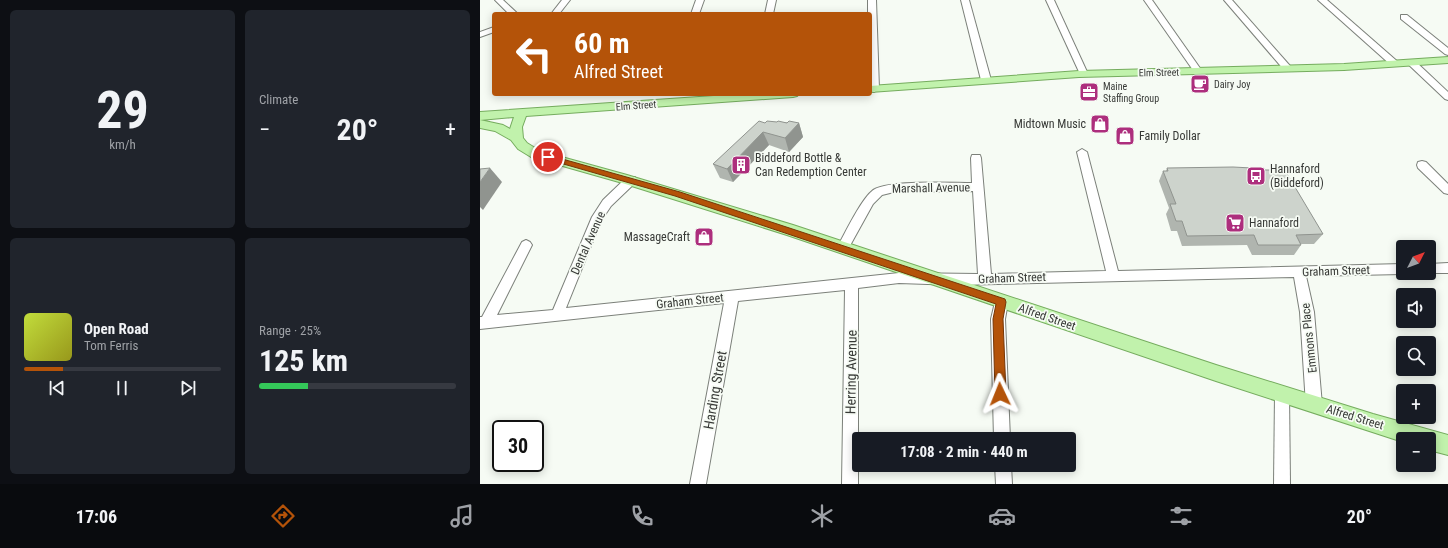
<!DOCTYPE html>
<meta charset="utf-8">
<style>
:root{--surface:#171b24;--page:#20242c;--text:#f1f3f6;--muted:#9ea1a6;--line:#363941;--accent:#b45309}
body{margin:0;font-family:"Roboto Condensed",sans-serif;background:var(--page);color:var(--text);height:100vh;display:flex;flex-direction:column;font-size:15px;white-space:nowrap}
*{box-sizing:border-box;margin:0}
p{font-size:13px;color:var(--muted)}
.icon{flex:none;width:22px;height:22px;fill:none;stroke:currentColor;stroke-width:2;stroke-linecap:round;stroke-linejoin:round}
.map{position:relative;flex:1;overflow:hidden}
.panel{display:flex;flex-direction:column;gap:10px;padding:10px;background:#0d0f14;width:480px}
.panel>*{flex:none}
.top-card{position:absolute;left:12px;top:12px;width:380px;height:84px;border-radius:4px;box-shadow:0 2px 10px #0003;background:#b45309;color:#fff;overflow:hidden}
.needle{width:26px;rotate:48deg}
.tools{position:absolute;left:916px;top:240px;display:grid;gap:8px}
.tools a{display:grid;place-items:center;width:40px;height:40px;border-radius:4px;background:var(--surface);box-shadow:0 2px 10px #0003;font-size:20px}
.speed{position:absolute;left:12px;top:420px;display:flex;gap:8px;font-size:20px;font-weight:700;text-align:center}
.speed>*{display:grid;place-content:center;width:52px;height:52px;border-radius:50%;background:var(--surface);box-shadow:0 2px 10px #0003;line-height:1}
.speed .limit{border:2px solid #111;border-radius:6px;background:#fff;color:#111}
.pin{position:absolute;display:grid;place-items:center;width:34px;height:34px;color:#fff;margin:-17px;border:2px solid #fff;border-radius:50%;box-shadow:0 1px 4px #0007}
.me{position:absolute;width:44px;margin:-22px;rotate:358deg;stroke-linejoin:round;filter:drop-shadow(0 0 3px #0008)}
.turn{display:flex;align-items:center;gap:14px;height:84px;padding:0 16px;font-size:18px}
.turn .icon{width:52px;height:52px;stroke-width:2.5}
.turn b{display:block;font-size:28px;line-height:34px}
.big{font-size:30px;font-weight:700;line-height:1.1}
.panel .tile{flex:1;display:flex;flex-direction:column;justify-content:center;gap:6px;min-width:0;padding:0 14px;border-radius:6px;background:var(--page)}
.panel .dial{align-items:center;gap:0}
.dial b{font-size:52px;line-height:1}
.song{display:flex;align-items:center;gap:12px}
.cover{width:48px;height:48px;border-radius:6px;background:linear-gradient(135deg,hsl(70 70% 55%),hsl(60 70% 35%))}
.played{height:4px;border-radius:2px;background:linear-gradient(90deg,var(--accent) 20%,var(--line) 20%)}
.keys{display:flex;justify-content:space-around;direction:ltr}
.heat{display:flex;justify-content:space-between;align-items:center;font-size:22px;direction:ltr}
.charge{height:6px;border-radius:3px;background:linear-gradient(90deg,#34c759 25%,var(--line) 0)}
.panel .tiles{flex:1;display:grid;gap:10px;grid-template-columns:repeat(2,1fr)}
.trip{position:absolute;left:372px;top:432px;width:224px;height:40px;border-radius:4px;background:var(--surface);box-shadow:0 2px 10px #0003;font-weight:700;line-height:40px;text-align:center}
.menu{display:flex;height:64px;justify-content:space-around;align-items:center;background:#090b0e;color:var(--muted)}
.menu .icon{width:28px;height:28px}
.menu .on{color:var(--accent)}
.menu b{font-size:18px;color:var(--text)}
main{display:flex;flex:1;min-height:0}
.map>svg:first-child{display:block}
</style>
<main>
<section class="panel">
<div class="tiles">
<div class="tile dial"><b>29</b><p>km/h</p></div>
<div class="tile"><p>Climate</p>
<div class="heat"><a>−</a><b class="big">20°</b><a>+</a></div>
</div>
<div class="tile">
<div class="song"><i class="cover"></i><div><b>Open Road</b><p>Tom Ferris</p></div></div>
<div class="played"></div>
<div class="keys"><svg class="icon" aria-label="previous" viewBox="0 0 24 24"><path d="M18 5L8 12l10 7zM5 5v14"/></svg><svg class="icon" aria-label="pause" viewBox="0 0 24 24"><path d="M8 5v14M16 5v14"/></svg><svg class="icon" aria-label="next" viewBox="0 0 24 24"><path d="M6 5l10 7-10 7zM19 5v14"/></svg></div>
</div>
<div class="tile"><p>Range · 25%</p><b class="big">125 km</b><div class="charge"></div></div>
</div>
</section>
<div class="map">
<svg width="968" height="484" viewBox="0 0 968 484">
<rect width="100%" height="100%" fill="#f6fbf4"/>
<g fill="none" stroke-linecap="round" stroke-linejoin="round">
<defs>
<g id="minor">
<path d="M15,0h8l15,14h-9z"/>
<path d="M82,0h8l-11,14h-8z"/>
<path d="M216,0h8l-5,14h-8z"/>
<path d="M288,0h8l-3,14h-8z"/>
<path d="M388,0h8l3,89 -5,3 -4,-2v-76h-2z"/>
<path d="M481,0h8l22,80 -2,2h-6l-2,-2z"/>
<path d="M566,0h8l34,74 -1,2h-6l-1,-2z"/>
<path d="M664,0h8l50,71 -1,2h-6z"/>
<path d="M744,0h8l59,67 1,2 -1,2h-6z"/>
<path d="M838,0h9l71,62 1,2 -1,2h-6z"/>
<path d="M921,15h6l41,33v7l-3,-1 -44,-35z"/>
<path d="M14,27v5l-14,5v-5z"/>
<path d="M932,60l3,1 33,31v8l-3,-1 -36,-34 -1,-2z"/>
<path d="M602,149l5,3 31,119 285,-7v9h3l-3,1 -97,2 8,36 8,93 -3,5 -5,2 -5,-2 -3,-5 -6,-93 -6,-35 -337,8 -58,-2 -41,5v196h-16l3,-194 -107,11 -32,183h-16l34,-181 -244,26v-12h2l40,-75 4,-2 4,2 2,3 -35,70 56,-5 39,-93 11,-17 24,-23h8l1,3 -1,3 -24,23 -10,15 -35,87 333,-35 79,1 -5,-83 -79,1 -12,3 -9,9 -26,47 -4,2 -4,-2 -2,-3c7,-13 26,-53 38,-59 17,-9 75,-6 97,-6l-1,-25 1,-3h8l1,3 10,116 115,-3 -29,-119z"/>
<path d="M942,161l4,1 22,22v10l-4,-1 -26,-25 -1,-3 1,-3z"/>
<path d="M968,263v10h-22h3v-9z"/>
<path d="M521,296l5,2 2,4 -3,17 5,120h-16l-3,-120 5,-21z"/>
<path d="M802,387l5,2 2,5 1,90h-16l1,-90 2,-5z"/>
<path d="M515,465h16l1,19h-16z"/>
</g>
<g id="major">
<path d="M968,57v6l-104,7 -265,7 -209,15v-6l209,-15 265,-7z"/>
<path d="M263,94h56l-2,2 -4,1 -267,19 -4,11 1,11 4,5 13,8 87,24 166,50 423,140 157,49 75,21v20l-19,-5v-11h-26v3l-187,-61 -429,-146 -168,-53 -88,-25 -13,-8 -7,-9 -16,-9 -15,-3v-8l23,5 7,4 4,-12 -34,3v-8z"/>
</g>
</defs>
<use href="#minor" stroke="#7c807a" stroke-width="2"/>
<use href="#major" stroke="#75ac5e" stroke-width="2"/>
<use href="#minor" fill="#fff" fill-rule="evenodd"/>
<use href="#major" fill="#c1f2ac" fill-rule="evenodd"/>
</g>
<g fill="#b0b5af">
<path d="M297,122l22,1 4,14 -14,15 -20,-7 -36,37 -13,-4 -7,-14 52,-41z"/>
<path d="M687,168l86,2 70,64 -9,10h-13v1l-7,10h-42l-5,-10 -65,1 -5,-15h-6l-5,-17 3,-6 -10,-27 4,-10h3z"/>
</g>
<g fill="#90948f">
<path d="M319,123l4,14 -14,15 -4,-14z"/>
<path d="M283,132l6,13 -36,37 -6,-13z"/>
<path d="M10,168l12,14 -19,28 -3,-3v-25z"/>
</g>
<g fill="#cdd3cc" stroke="#90948f">
<path d="M279,121l6,2 2,-2 10,1 1,-1 9,2 2,-2 10,2 -14,15 -22,-6 -36,37 -14,-5z"/>
<path d="M753,167l19,1 1,2h27l2,2h4l37,62 -27,1 5,10h-43l-4,-10 -67,1 -5,-15h-6l-6,-17h6l-13,-33h5l-1,-3z"/>
<path d="M10,168l-10,14v-13z"/>
</g>
<path fill="#b45309" stroke="#753606" d="M68,155l132,37 325,107 1,3 -3,17 3,75 -2,4 -4,1 -4,-1 -1,-4 -2,-75 3,-15 -321,-108 -129,-37 -2,-2z"/>
<defs>
<symbol id="cafe-square" viewBox="-11 -11 22 22"><rect x="-9" y="-9" width="18" height="18" rx="4" fill="#ad2e7d" stroke="#f6fbf4"/><path d="M-5.5-4.5H6V0H3Q3 3.5 0 3.5H-2.5Q-5.5 3.5-5.5 0ZM3-3.2v2h1.7v-2ZM-6 4.5H4V6H-6Z" fill="#fff"/></symbol>
<symbol id="office-square" viewBox="-11 -11 22 22"><rect x="-9" y="-9" width="18" height="18" rx="4" fill="#ad2e7d" stroke="#f6fbf4"/><path d="M-6-3h4V-5.5h4V-3h4V5H-6ZM-1-4.5V-3h2v-1.5ZM-6 0V1H6V0Z" fill="#fff"/></symbol>
<symbol id="shop-square" viewBox="-11 -11 22 22"><rect x="-9" y="-9" width="18" height="18" rx="4" fill="#ad2e7d" stroke="#f6fbf4"/><path d="M-5-2.5h2.3a2.7 3.5 0 0 1 5.4 0H5L5.5 6h-11ZM-1.5-2.5h3a1.5 2.3 0 0 0-3 0Z" fill="#fff"/></symbol>
<symbol id="building-square" viewBox="-11 -11 22 22"><rect x="-9" y="-9" width="18" height="18" rx="4" fill="#ad2e7d" stroke="#f6fbf4"/><path d="M-4-6H4V6H1V3H-1V6H-4ZM-2.5-4.3h1.7v1.8h-1.7ZM.8-4.3h1.7v1.8H.8ZM-2.5-1h1.7V.8h-1.7ZM.8-1h1.7V.8H.8Z" fill="#fff"/></symbol>
<symbol id="bus-square" viewBox="-11 -11 22 22"><rect x="-9" y="-9" width="18" height="18" rx="4" fill="#ad2e7d" stroke="#f6fbf4"/><path d="M-5-6H5V4H4V6H2V4H-2V6H-4V4H-5ZM-3.5-4V0h7V-4ZM-3.5 1.2v1.5H-2V1.2ZM2 1.2v1.5H3.5V1.2Z" fill="#fff"/></symbol>
<symbol id="supermarket-square" viewBox="-11 -11 22 22"><rect x="-9" y="-9" width="18" height="18" rx="4" fill="#ad2e7d" stroke="#f6fbf4"/><path d="M-6-5.5h2.5l.6 2H6L4.5 2H-2.5L-4.4-4H-6ZM-1.5 3.2a1.3 1.3 0 1 0 .1 0ZM3 3.2a1.3 1.3 0 1 0 .1 0Z" fill="#fff"/></symbol>
</defs>
<g fill-rule="evenodd">
<use href="#cafe-square" x="709" y="73" width="22" height="22"/>
<use href="#office-square" x="598" y="81" width="22" height="22"/>
<use href="#shop-square" x="609" y="113" width="22" height="22"/>
<use href="#shop-square" x="634" y="125" width="22" height="22"/>
<use href="#building-square" x="250" y="154" width="22" height="22"/>
<use href="#bus-square" x="765" y="165" width="22" height="22"/>
<use href="#supermarket-square" x="744" y="212" width="22" height="22"/>
<use href="#shop-square" x="213" y="226" width="22" height="22"/>
</g>
<g text-anchor="middle" stroke-width="3.5" stroke-linejoin="round" paint-order="stroke">
<g font-size="10" fill="#373936" stroke="#f6fbf4">
<text transform="translate(679 72) rotate(-1)" y="4">Elm Street</text>
<text transform="translate(156 105) rotate(-4)" y="4">Elm Street</text>
</g>
<g font-size="10" fill="#373936" stroke="#f6fbf4" text-anchor="start">
<text x="734" y="88">Dairy Joy</text>
<text x="623" y="90">Maine<tspan x="623" dy="12">Staffing Group</tspan></text>
</g>
<g font-size="12" fill="#373936" stroke="#f6fbf4" text-anchor="start">
<text x="606" y="128" text-anchor="end">Midtown Music</text>
<text x="659" y="140">Family Dollar</text>
<text x="275" y="162">Biddeford Bottle &amp;<tspan x="275" dy="14">Can Redemption Center</tspan></text>
<text x="790" y="173">Hannaford<tspan x="790" dy="14">(Biddeford)</tspan></text>
<text x="769" y="227">Hannaford</text>
<text x="210" y="241" text-anchor="end">MassageCraft</text>
</g>
<g font-size="12" fill="#373936" stroke="#f6fbf4">
<text transform="translate(451 188) rotate(-1)" y="4">Marshall Avenue</text>
<text transform="translate(108 243) rotate(-66)" y="4">Dental Avenue</text>
<text transform="translate(856 271) rotate(-2)" y="4">Graham Street</text>
<text transform="translate(532 278) rotate(-2)" y="4">Graham Street</text>
<text transform="translate(210 301) rotate(-6)" y="4">Graham Street</text>
<text transform="translate(567 317) rotate(19)" y="4">Alfred Street</text>
<text transform="translate(829 338) rotate(-96)" y="4">Emmons Place</text>
<text transform="translate(875 417) rotate(17)" y="4">Alfred Street</text>
</g>
<g font-size="14" fill="#373936" stroke="#f6fbf4">
<text transform="translate(371 372) rotate(-89)" y="5">Herring Avenue</text>
<text transform="translate(235 390) rotate(-80)" y="5">Harding Street</text>
</g>
</g>
</svg>
<div class="tools">
<a><svg class="needle" viewBox="-14 -14 28 28"><path d="M0-13l5 13h-10z" fill="#e53935"/><path d="M0 13l5-13h-10z" fill="#9ea1a6"/></svg></a>
<a><svg class="icon" aria-label="sound" viewBox="0 0 24 24"><path d="M4 9h4l5-4v14l-5-4H4zM17 9q2 3 0 6"/></svg></a>
<a><svg class="icon" aria-label="search" viewBox="0 0 24 24"><circle cx="10" cy="10" r="6"/><path d="M15 15l6 6"/></svg></a>
<a>+</a>
<a>−</a>
</div>
<div class="speed"><div class="limit">30</div></div>
<div class="pin" style="left:68px;top:157px;background:#d93025"><svg class="icon" aria-label="arrive" viewBox="0 0 24 24"><path d="M6 21V4h12l-3 4 3 4H6"/></svg></div>
<svg class="me" style="left:520px;top:394px" viewBox="-20 -20 40 40"><path d="M0-17L14 15 0 8-14 15z" fill="#b45309" stroke="#fff" stroke-width="4"/></svg>
<div class="trip">17:08 · 2 min · 440 m</div>
<div class="top-card">
<div class="turn"><svg class="icon" aria-label="left" viewBox="0 0 24 24"><path d="M17 20v-9H6M10 6l-5 5 5 5"/></svg><div><b>60 m</b>Alfred Street</div></div>
</div>
</div>
</main>
<nav class="menu">
<b>17:06</b>
<svg class="icon on" aria-label="directions" viewBox="0 0 24 24"><path d="M12 3l9 9-9 9-9-9zM9 14v-3h6M13 9l2 2-2 2"/></svg>
<svg class="icon" aria-label="music" viewBox="0 0 24 24"><path d="M9 18V5l10-2v13"/><circle cx="6" cy="18" r="3"/><circle cx="16" cy="16" r="3"/></svg>
<svg class="icon" aria-label="phone" viewBox="0 0 24 24"><path d="M5 4h4l2 5-3 2q2 4 5 5l2-3 5 2v4C11 20 4 13 5 4z"/></svg>
<svg class="icon" aria-label="climate" viewBox="0 0 24 24"><path d="M12 3v18M4 7l16 10M4 17L20 7"/></svg>
<svg class="icon" aria-label="car" viewBox="0 0 24 24"><path d="M5 17H2v-5l4-1 3-4h7l3 4 3 1v5h-3M9 17h6M6 11h13"/><circle cx="7" cy="17" r="2"/><circle cx="17" cy="17" r="2"/></svg>
<svg class="icon" aria-label="filters" viewBox="0 0 24 24"><path d="M4 7h16M4 17h16"/><circle cx="9" cy="7" r="2"/><circle cx="15" cy="17" r="2"/></svg>
<b>20°</b>
</nav>
